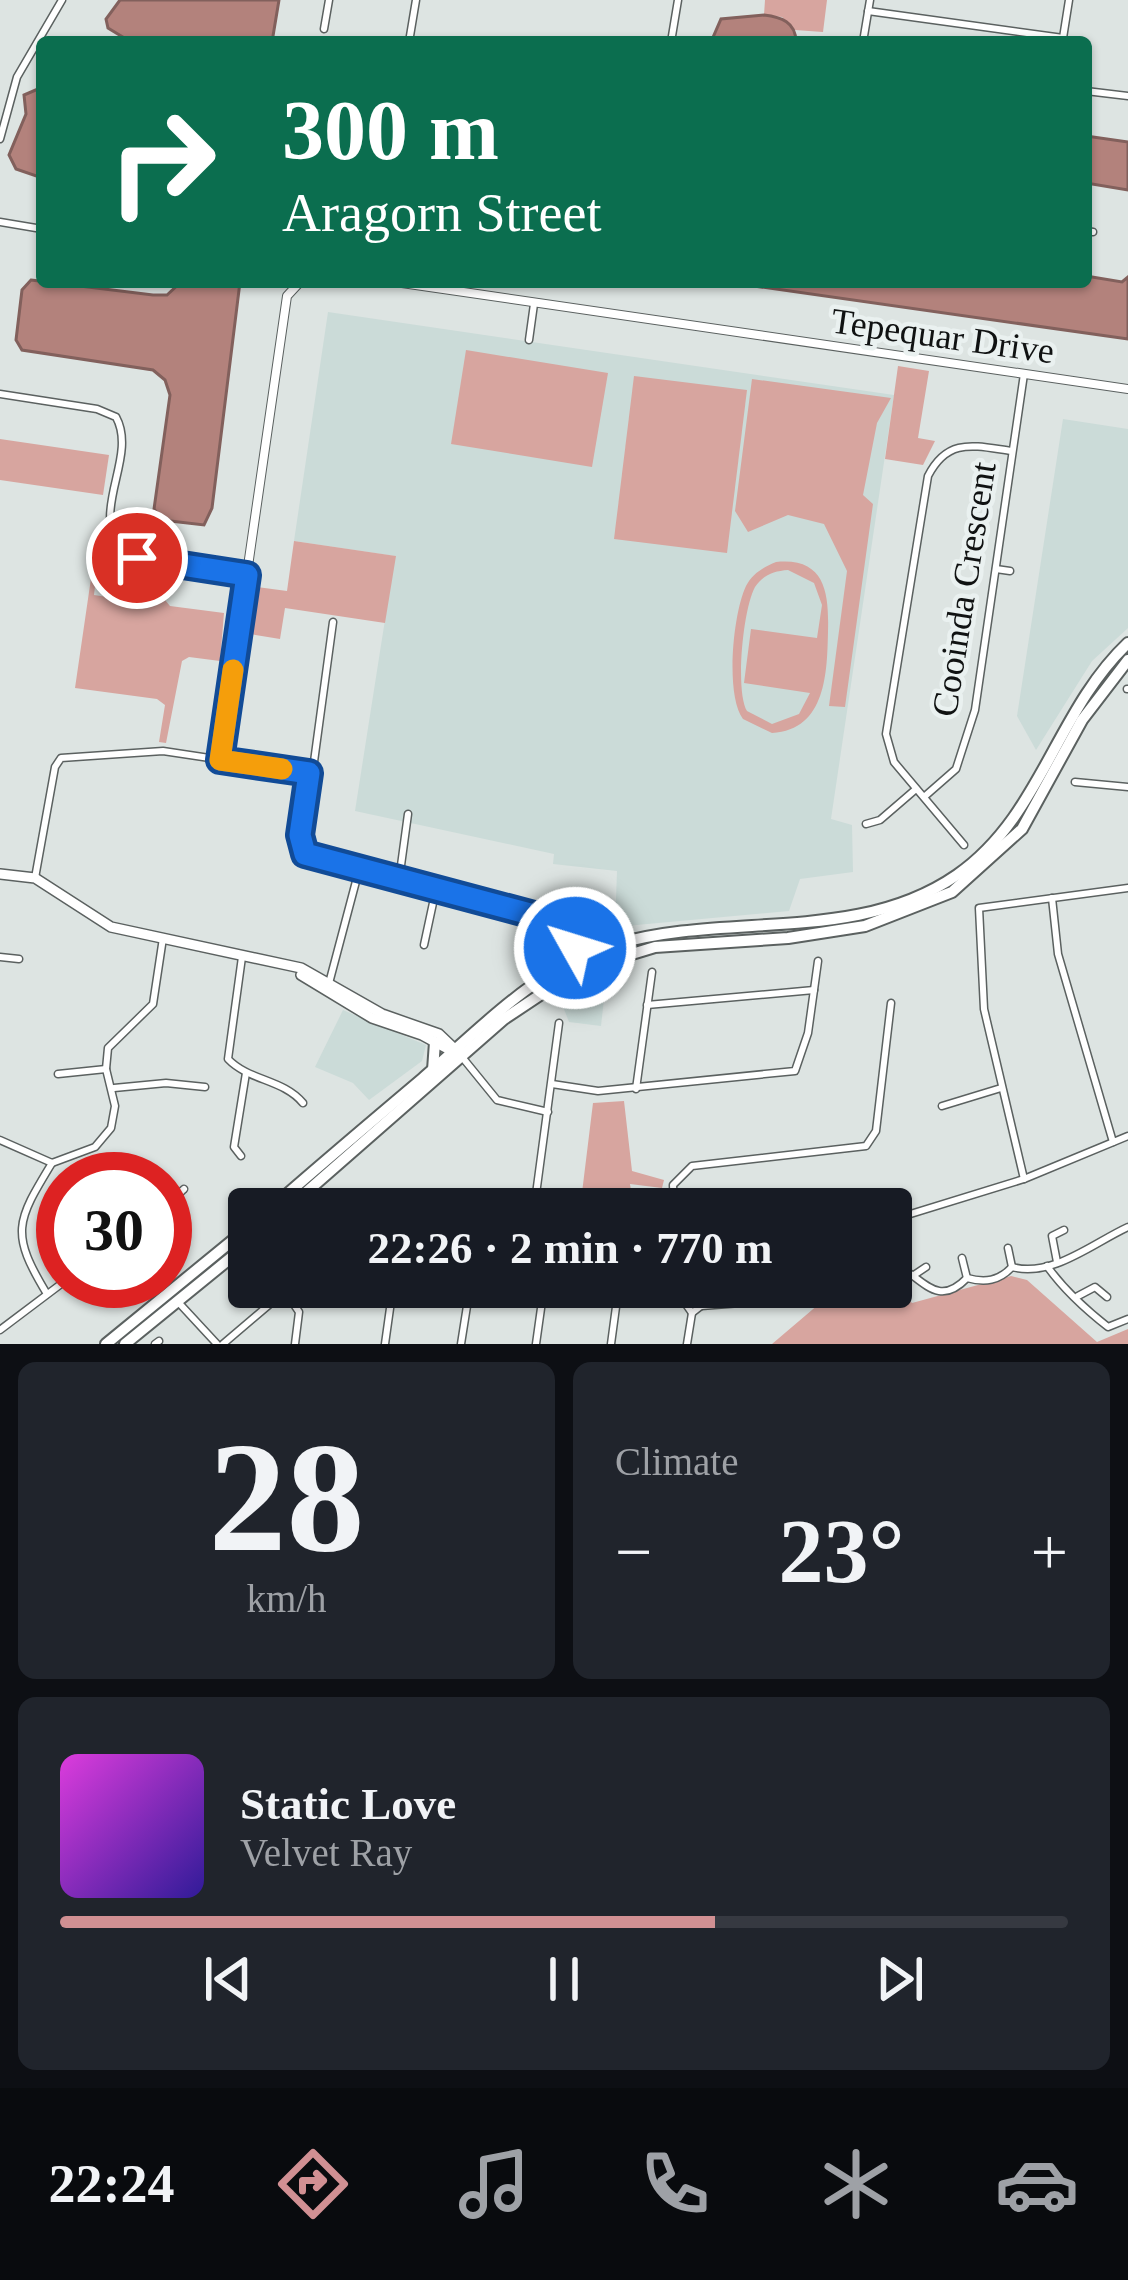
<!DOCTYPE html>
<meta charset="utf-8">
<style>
:root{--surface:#171b24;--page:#20242c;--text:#f1f3f6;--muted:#9ea1a6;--line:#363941;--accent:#d19093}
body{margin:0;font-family:Georgia,serif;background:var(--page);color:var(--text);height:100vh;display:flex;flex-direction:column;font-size:45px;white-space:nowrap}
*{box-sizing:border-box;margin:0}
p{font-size:39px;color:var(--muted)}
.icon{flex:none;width:66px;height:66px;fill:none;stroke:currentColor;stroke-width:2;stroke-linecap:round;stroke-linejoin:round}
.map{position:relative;height:1344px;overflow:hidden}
.sheet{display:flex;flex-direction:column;gap:18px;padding:18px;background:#0d0f14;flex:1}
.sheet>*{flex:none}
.top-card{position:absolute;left:36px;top:36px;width:1056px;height:252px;border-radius:12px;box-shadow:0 3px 9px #0004;background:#0b6e4f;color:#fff;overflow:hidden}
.speed{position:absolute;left:36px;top:1152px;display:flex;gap:24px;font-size:60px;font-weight:700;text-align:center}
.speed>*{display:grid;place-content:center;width:156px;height:156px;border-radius:50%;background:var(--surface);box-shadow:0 3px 9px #0004;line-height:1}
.speed .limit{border:18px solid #d22;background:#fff;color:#111}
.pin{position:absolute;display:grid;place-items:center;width:102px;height:102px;color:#fff;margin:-51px;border:6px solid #fff;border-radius:50%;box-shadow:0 3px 12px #0007}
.me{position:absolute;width:132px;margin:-66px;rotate:309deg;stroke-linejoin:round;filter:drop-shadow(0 0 9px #0008)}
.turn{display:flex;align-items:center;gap:42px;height:252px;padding:0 48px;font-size:54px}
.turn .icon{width:156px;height:156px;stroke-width:2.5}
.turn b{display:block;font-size:84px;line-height:102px}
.big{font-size:90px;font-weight:600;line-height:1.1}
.sheet .widget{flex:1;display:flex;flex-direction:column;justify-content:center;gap:18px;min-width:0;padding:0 42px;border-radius:18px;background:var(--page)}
.sheet .dial{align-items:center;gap:0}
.dial b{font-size:156px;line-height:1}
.song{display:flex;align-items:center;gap:36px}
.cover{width:144px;height:144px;border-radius:18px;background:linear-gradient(135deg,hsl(300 70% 55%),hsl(250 70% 35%))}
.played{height:12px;border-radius:6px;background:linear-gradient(90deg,var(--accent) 65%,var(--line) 65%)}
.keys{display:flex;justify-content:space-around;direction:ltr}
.heat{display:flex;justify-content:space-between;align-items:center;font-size:66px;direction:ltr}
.sheet .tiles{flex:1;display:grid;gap:18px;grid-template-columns:1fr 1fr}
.widget:last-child{grid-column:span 2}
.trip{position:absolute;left:228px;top:1188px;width:684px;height:120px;border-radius:12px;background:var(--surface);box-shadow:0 3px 9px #0004;font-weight:600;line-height:120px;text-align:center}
.tabs{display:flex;height:192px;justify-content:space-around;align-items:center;background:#090b0e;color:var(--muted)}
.tabs .icon{width:84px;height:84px}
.tabs .on{color:var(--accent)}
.tabs b{font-size:54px;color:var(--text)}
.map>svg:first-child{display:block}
</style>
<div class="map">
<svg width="1128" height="1344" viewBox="0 0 1128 1344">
<rect width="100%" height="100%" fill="#dde4e2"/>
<g fill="#cbdbd8">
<path d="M328,312l566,83 -63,424 21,6 1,47 -53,7 -11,32 -174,16 2,-56 -64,-7 1,-10 -199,-43 40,-255 -101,-15z"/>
<path d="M1063,419l65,10v199l-36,33 -56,89 -19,-34z"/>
<path d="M619,970l-2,14 -12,6 -4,36 -32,-4 -10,-26z"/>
<path d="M343,1010l83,35 -4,16 -53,39 -16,-17 -38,-16z"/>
</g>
<g fill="#d7a59f" fill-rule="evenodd">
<path d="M765,0h62l-4,32 -28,-2 -13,-13 -18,-2z"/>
<path d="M466,350l142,23 -16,94 -141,-23z"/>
<path d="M898,366l31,5 -11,67 17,3 -12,24 -38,-6z"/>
<path d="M634,376l113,14 -20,163 -113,-14z"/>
<path d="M752,379l139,19 -14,25 -14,72 10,9 -28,203 -16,-1 18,-135 -23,-47 -36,-9 -40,17 -13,-21z"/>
<path d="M0,439l109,16 -6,40 -103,-15z"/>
<path d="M294,541l102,15 -11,67 -100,-15 -5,31 -30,-5 7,-47 30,4z"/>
<path d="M95,551l4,1 -5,43 60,9 6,-4 2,-26h6l-3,26 5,6 54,7 -4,48 -31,-4 -7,4 -16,82 -7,-1 6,-37 -8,-6 -82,-11z"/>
<path d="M776,562c50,-5 53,32 52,70 -1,38 -1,98 -56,101l-29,-14c-18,-24 -10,-106 3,-133 7,-13 18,-19 30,-24zM788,570l26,13 8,22 -5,33 -66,-9 -7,54 66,10 -11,21 -27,10 -25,-13c-12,-20 -4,-102 8,-124 8,-12 19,-16 33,-17z"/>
<path d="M624,1101l8,70 32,9 -2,8 -32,-4 4,25h-54l13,-106z"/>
<path d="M1011,1276l16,4 70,62 31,-13v15h-356l67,-57h52v-6l21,22z"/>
</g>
<g fill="#b3827c" stroke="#82605c" stroke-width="3">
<path d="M120,0h159l-7,42h-141l-23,-14 -2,-9z"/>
<path d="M764,15c17,2 32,7 32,27h-85l10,-23z"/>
<path d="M38,89l4,2v87l-26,-9 -7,-14 17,-41 -2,-19z"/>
<path d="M1086,136l42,6v48l-42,-7z"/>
<path d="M1086,276l36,6 6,-5v62l-402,-57h360z"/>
<path d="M31,280l122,15h14l14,-13h59l-28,226 -8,17 -42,-5 -8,-11 16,-114 -5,-15 -12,-10 -131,-20 -6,-10 6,-50z"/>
</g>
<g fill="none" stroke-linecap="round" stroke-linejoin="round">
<defs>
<g id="minor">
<path d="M868,11l195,27"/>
<path d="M324,29l5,-29"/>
<path d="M1063,38l6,-38"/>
<path d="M409,42l7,-42"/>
<path d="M671,42l7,-42"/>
<path d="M863,42l7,-42"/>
<path d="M1086,91l42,5"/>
<path d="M0,139l17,-62 45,-77"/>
<path d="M0,222l42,7"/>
<path d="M1086,231l7,1"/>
<path d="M529,340l5,-36"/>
<path d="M0,394l97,15 19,8c23,42 -31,99 10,136l121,22"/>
<path d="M996,569l14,2"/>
<path d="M333,622l-31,228 9,7 249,65 16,22 14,6"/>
<path d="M1127,689h1"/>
<path d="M1075,782l53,5"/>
<path d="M924,797l32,-28 19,-59 49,-336"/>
<path d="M866,824l14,-4 36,-31"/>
<path d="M964,845l-70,-83 -8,-28 42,-258c20,-39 46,-30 84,-25"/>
<path d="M35,878l20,-111 6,-9 102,-7 146,22"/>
<path d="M399,880l9,-66"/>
<path d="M1052,898l6,56 55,188"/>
<path d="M424,945l12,-56"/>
<path d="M0,957l19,2"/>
<path d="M242,957l-14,102c21,22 55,20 75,44"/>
<path d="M328,987l31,-117"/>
<path d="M647,1005l167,-15"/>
<path d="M462,1057l35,43 51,12"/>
<path d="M58,1074l48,-5"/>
<path d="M552,1084l46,7 197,-20 13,-38 10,-72"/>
<path d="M114,1088l52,-5 39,4"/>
<path d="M636,1089l16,-117"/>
<path d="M942,1106l59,-18"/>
<path d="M0,1140l52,23 43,-16 16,-19 4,-22 -9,-37 2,-21 45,-44 10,-66"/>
<path d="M241,1156l-7,-9 12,-74"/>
<path d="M1024,1179l-40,-170 -5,-101 149,-20"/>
<path d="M165,1207l19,-18"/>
<path d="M534,1209l25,-186"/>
<path d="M674,1209l-1,-24 19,-19 174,-20 10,-15 15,-128"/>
<path d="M891,1220l133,-41 104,-43"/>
<path d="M1008,1248l4,19"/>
<path d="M962,1258l5,20"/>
<path d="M1057,1262l-5,-26 12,-6"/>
<path d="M899,1266c26,16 40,41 68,12 18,5 32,3 45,-11 40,11 81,-24 116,-40"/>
<path d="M1047,1266c17,24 38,43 61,61l20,-8"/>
<path d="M914,1275l12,-8"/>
<path d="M588,1287l97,16"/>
<path d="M285,1291l14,21 -4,32"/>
<path d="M47,1294c-37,-61 -31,-72 5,-131"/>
<path d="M1078,1296l17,-9 12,10"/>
<path d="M693,1297l8,9 -9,7 -7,-10 9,-16"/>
<path d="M179,1303l38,41"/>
<path d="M701,1306l53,-4 21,-15"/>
<path d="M0,1330l65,-49"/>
<path d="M155,1344l4,-3"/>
<path d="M223,1344l67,-57"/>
<path d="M385,1344l8,-57"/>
<path d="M461,1344l9,-57"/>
<path d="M536,1344l8,-57"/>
<path d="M611,1344l7,-52"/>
<path d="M687,1344l5,-31"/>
</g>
<g id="tertiary">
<path d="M395,282l733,107"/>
<path d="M220,760l67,-464 13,-14"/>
</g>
<g id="secondary">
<path d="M0,874l35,4 76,49 190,41 81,46 57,20 21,20"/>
<path d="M301,975l71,43 50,17 35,19"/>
</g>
<g id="primary">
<path d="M433,1070l2,-28"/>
<path d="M270,1209c50,-44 101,-87 152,-130 61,-52 112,-110 191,-134 113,-34 243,0 344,-70 84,-58 99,-164 171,-232"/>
<path d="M287,1209l217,-190 72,-48 79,-24 133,-9 77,-12 87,-34 70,-63 60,-109 46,-60"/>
<path d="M106,1344l143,-117"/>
<path d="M125,1344l124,-101"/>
</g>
</defs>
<use href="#minor" stroke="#5b6160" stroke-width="9"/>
<use href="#tertiary" stroke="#5b6160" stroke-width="10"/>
<use href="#secondary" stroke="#5b6160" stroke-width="12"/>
<use href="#primary" stroke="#5b6160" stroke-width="14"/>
<use href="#minor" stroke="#fff" stroke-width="6"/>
<use href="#tertiary" stroke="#fff" stroke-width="8"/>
<use href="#secondary" stroke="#fff" stroke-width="9"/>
<use href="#primary" stroke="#fff" stroke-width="10"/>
</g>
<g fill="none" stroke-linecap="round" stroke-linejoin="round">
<defs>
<path id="route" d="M137,558l110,17 -27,185 89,13 -9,62 5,19 255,68 15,26"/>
</defs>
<use href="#route" stroke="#114b97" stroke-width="30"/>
<use href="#route" stroke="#1a73e8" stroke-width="21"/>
<path stroke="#f59e0b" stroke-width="21" d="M233,670l-13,90 62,9"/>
</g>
<g text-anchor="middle" stroke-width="9" stroke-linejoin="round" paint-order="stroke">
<g font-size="36" fill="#101212" stroke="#eaf1f0">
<text transform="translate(943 335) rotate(8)" y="13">Tepequar Drive</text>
<text transform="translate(963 589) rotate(-81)" y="13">Cooinda Crescent</text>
</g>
</g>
</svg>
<div class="speed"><div class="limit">30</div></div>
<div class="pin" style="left:137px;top:558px;background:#d93025"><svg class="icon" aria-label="arrive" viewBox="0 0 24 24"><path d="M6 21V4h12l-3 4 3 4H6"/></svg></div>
<svg class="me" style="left:575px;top:948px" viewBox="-20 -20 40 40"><circle r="17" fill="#1a73e8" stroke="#fff" stroke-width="3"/><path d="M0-11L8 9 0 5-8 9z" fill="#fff"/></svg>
<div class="trip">22:26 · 2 min · 770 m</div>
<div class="top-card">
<div class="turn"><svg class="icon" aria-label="right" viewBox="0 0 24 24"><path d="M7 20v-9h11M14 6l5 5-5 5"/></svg><div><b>300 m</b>Aragorn Street</div></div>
</div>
</div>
<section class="sheet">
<div class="tiles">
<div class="widget dial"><b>28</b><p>km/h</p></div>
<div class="widget"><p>Climate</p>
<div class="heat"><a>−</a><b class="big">23°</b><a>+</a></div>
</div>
<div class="widget">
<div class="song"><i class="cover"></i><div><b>Static Love</b><p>Velvet Ray</p></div></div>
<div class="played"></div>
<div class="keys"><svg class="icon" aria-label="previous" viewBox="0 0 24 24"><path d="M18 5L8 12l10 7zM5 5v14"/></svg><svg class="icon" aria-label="pause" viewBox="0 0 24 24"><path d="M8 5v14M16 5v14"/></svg><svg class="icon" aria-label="next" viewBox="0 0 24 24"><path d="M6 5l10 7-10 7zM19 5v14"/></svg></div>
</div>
</div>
</section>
<nav class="tabs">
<b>22:24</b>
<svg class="icon on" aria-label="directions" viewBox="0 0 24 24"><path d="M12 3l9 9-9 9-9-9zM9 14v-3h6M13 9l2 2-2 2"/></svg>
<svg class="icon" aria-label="music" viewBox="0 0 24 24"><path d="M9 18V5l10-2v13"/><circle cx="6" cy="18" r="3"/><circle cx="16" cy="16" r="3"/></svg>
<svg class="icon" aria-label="phone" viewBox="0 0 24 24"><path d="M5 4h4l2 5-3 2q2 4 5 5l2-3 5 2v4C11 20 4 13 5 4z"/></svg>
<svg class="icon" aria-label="climate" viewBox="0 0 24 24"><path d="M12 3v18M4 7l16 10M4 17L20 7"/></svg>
<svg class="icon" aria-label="car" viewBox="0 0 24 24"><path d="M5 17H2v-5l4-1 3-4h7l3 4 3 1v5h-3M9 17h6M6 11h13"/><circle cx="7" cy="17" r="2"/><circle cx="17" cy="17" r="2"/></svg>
</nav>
